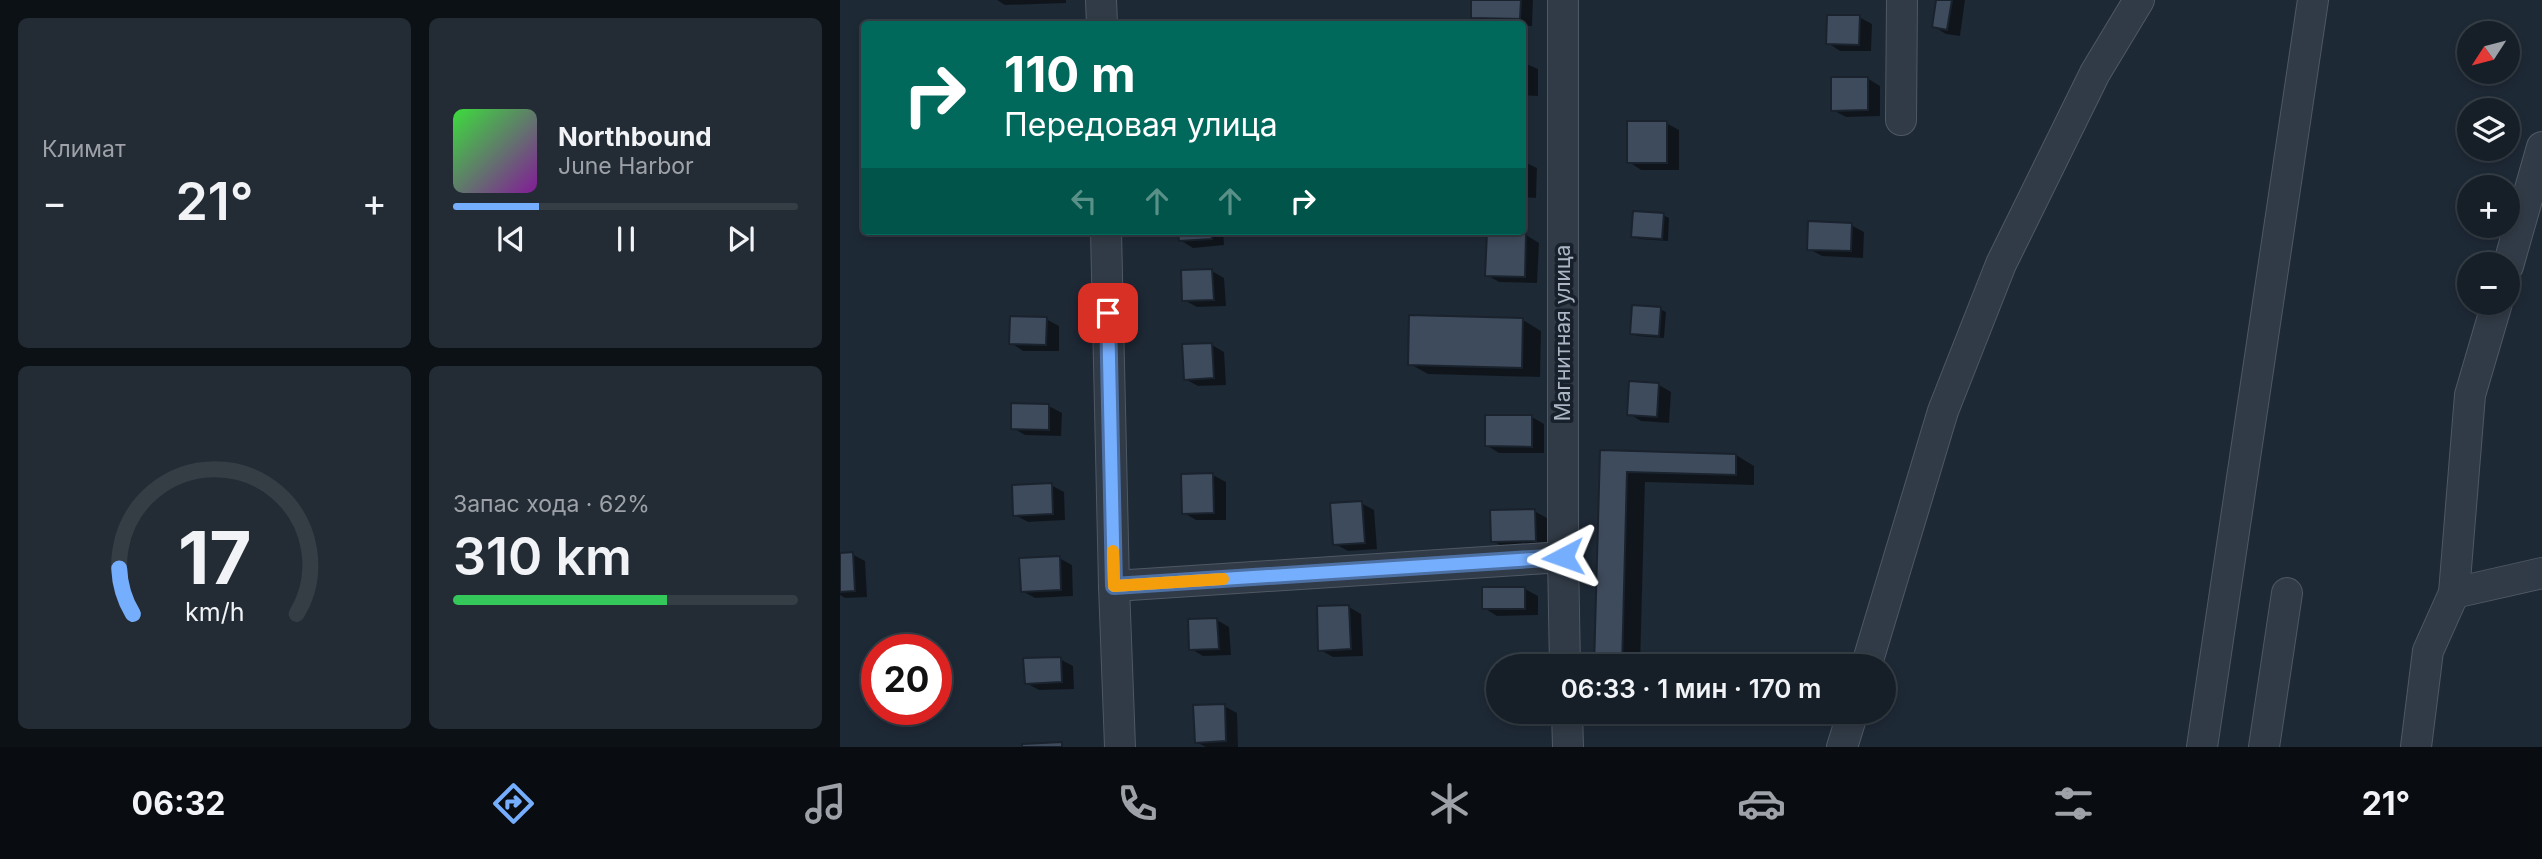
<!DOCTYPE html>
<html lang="ru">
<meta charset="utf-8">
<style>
:root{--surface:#161f28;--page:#232c34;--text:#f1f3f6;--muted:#9ea2a8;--line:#353d45;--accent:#76aefe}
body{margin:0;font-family:Inter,sans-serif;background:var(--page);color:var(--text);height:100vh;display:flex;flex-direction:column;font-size:26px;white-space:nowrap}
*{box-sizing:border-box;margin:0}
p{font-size:23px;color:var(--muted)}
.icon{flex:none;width:38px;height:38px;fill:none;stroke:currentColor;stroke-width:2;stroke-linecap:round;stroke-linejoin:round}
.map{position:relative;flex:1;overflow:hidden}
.panel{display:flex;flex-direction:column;gap:18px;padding:18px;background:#0c1116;width:840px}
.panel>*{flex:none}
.guide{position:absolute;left:21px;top:21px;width:665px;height:214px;border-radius:7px;box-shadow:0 4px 10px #0003,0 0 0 2px var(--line);background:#00695c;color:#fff;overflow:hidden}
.needle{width:46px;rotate:234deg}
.controls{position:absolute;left:1617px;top:21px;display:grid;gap:14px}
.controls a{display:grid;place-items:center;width:63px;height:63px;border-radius:50%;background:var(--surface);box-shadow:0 4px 10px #0003,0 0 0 2px var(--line);font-size:35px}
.speed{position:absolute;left:21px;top:634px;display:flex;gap:14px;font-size:35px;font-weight:700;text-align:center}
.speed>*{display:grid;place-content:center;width:91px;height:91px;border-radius:50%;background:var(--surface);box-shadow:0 4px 10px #0003,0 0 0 2px var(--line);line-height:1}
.speed .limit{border:10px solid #d22;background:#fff;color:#111}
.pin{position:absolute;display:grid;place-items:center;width:60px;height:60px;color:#fff;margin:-30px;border-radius:14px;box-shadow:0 4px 10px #0006}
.me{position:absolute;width:77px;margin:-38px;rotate:266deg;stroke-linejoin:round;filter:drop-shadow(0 0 5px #0008)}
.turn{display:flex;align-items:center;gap:24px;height:147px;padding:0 28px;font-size:32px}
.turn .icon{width:91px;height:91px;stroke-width:2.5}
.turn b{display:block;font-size:49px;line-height:60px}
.lanes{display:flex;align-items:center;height:66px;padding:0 28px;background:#0003;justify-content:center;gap:35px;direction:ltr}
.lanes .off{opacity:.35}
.big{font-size:52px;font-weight:600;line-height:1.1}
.panel .card{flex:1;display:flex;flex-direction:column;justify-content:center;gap:10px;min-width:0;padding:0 24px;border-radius:10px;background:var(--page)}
.panel .dial{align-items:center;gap:0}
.dial svg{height:182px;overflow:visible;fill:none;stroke:var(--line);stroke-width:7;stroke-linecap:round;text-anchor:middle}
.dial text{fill:var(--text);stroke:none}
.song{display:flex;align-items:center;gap:21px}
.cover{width:84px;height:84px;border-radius:10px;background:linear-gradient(135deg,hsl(120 70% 55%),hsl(290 70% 35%))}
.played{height:7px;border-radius:4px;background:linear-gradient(90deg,var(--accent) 25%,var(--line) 25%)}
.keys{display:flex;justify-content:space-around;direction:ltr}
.heat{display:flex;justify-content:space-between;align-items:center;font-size:38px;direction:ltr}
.charge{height:10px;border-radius:5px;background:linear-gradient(90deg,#34c759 62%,var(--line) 0)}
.panel .tiles{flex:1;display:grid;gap:18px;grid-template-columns:repeat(2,1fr)}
.trip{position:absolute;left:646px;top:654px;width:410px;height:70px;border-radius:35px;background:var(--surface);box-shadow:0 4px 10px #0003,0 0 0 2px var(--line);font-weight:600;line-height:70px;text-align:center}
.menu{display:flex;height:112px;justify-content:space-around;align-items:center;background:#090c10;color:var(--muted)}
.menu .icon{width:49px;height:49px}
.menu .selected{color:var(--accent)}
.menu b{font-size:32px;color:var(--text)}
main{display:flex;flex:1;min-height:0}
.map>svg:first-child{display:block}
</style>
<main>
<section class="panel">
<div class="tiles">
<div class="card"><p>Климат</p>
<div class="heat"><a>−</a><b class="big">21°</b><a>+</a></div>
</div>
<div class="card">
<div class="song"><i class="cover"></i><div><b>Northbound</b><p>June Harbor</p></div></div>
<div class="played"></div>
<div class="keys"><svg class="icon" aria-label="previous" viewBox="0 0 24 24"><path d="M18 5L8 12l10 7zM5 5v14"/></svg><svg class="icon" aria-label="pause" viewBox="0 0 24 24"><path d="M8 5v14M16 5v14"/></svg><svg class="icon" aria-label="next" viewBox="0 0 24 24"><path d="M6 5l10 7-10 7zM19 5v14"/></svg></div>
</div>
<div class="card dial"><svg viewBox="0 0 100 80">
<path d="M14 69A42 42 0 1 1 86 69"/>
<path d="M14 69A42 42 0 0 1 8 49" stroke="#76aefe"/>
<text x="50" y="56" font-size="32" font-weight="700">17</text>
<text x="50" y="72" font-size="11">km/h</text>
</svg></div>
<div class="card"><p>Запас хода · 62%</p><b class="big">310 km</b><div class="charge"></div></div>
</div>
</section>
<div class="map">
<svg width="1702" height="747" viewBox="0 0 1702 747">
<rect width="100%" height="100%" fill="#1e2936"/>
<g fill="#0007">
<path d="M157,0h69v3l-61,2z"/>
<path d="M633,0h60l-1,26 -47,-2 -13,-7z"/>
<path d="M1098,0h27l-5,36 -14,-2 -13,-8z"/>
<path d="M1019,17l13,7 -1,27h-31l-12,-8z"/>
<path d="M682,62l16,7v27l-16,-1z"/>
<path d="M1027,78l13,8v30l-34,1 -13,-7z"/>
<path d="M826,123l13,7v40h-38l-12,-8z"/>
<path d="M682,161l15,7 -1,30 -14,-1z"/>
<path d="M823,215l6,3 -1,23 -29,-2 -6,-3z"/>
<path d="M1011,225l13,7 -1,26 -41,-2 -13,-7z"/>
<path d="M171,231h45v4h-37z"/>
<path d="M340,231h43l1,14 -31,3 -13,-8z"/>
<path d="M686,235l13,8 -2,40 -38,-1 -12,-7z"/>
<path d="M372,271l12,7 2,28 -29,1 -13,-7z"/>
<path d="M820,309l6,3 -2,26 -27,-2 -5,-3z"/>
<path d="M206,319l13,7v25h-36l-12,-8z"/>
<path d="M683,320l18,11 -1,46 -112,-3 -18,-10z"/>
<path d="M372,345l12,7 2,33 -28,1 -13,-7z"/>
<path d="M819,385l12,7 -2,31 -28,-2 -12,-7z"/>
<path d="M209,406l13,7 -1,23 -36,-1 -12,-7z"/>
<path d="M692,417l12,7v29h-45l-13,-8z"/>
<path d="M762,451l134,4 18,11v19l-109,-3 -5,185h-44z"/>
<path d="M373,475l13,7v38h-30l-12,-7z"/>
<path d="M211,485l13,7 1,28 -37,2 -13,-7z"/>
<path d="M521,503l13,7 3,39 -29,2 -13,-7z"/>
<path d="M694,511l13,7 1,29 -43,1 -12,-7z"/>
<path d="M12,554l13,7 2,36 -22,1 -5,-3v-40z"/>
<path d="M219,558l13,7 1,31 -38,2 -13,-7z"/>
<path d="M685,589l13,7v19l-41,1 -13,-8z"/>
<path d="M509,607l12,7 2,42 -30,1 -13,-7z"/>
<path d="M377,620l12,7 2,28 -28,1 -12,-7z"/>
<path d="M220,659l13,7 1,23 -35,1 -13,-7z"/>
<path d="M384,706l13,7 1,34h-32l-10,-5z"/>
</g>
<g fill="#3e4b5c" stroke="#19222d" stroke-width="2">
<path d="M631,0h50l-1,19 -49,-1z"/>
<path d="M1096,0h16l-5,30 -15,-3z"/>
<path d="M987,15h33l-1,30 -33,-1z"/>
<path d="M682,60h4l-1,30 -3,-1z"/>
<path d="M991,77h37v33l-37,1z"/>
<rect x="787" y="121" width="40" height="42"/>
<path d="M682,159h3l-1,33 -2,-1z"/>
<path d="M793,211l31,2 -2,26 -31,-2z"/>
<path d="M968,221l44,2 -1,28 -44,-1z"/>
<path d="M338,231h33l1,8 -33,2z"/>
<path d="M647,232l39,2 -1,43 -40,-1z"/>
<path d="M372,269l2,31 -32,1 -1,-31z"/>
<path d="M792,305l29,2 -2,29 -29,-2z"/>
<path d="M569,315l114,3 -1,50 -114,-3z"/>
<path d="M170,316l37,1 -1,28 -37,-1z"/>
<path d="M372,343l2,35 -30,2 -2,-36z"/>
<path d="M789,381l30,2 -2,34 -30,-2z"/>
<path d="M171,403l38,1v26l-38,-1z"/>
<path d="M645,415h47v32l-47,-1z"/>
<path d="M760,450l136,4v21l-109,-3 -5,195h-28z"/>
<path d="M373,473l1,40 -32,1 -1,-40z"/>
<path d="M212,483l1,31 -40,2 -1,-31z"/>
<path d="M522,501l3,42 -32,2 -3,-42z"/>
<path d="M695,509l1,32 -45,1 -1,-32z"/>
<path d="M13,552l2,39 -15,1v-39z"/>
<path d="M220,556l1,34 -40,2 -2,-34z"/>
<rect x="642" y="587" width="43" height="22"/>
<path d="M509,605l2,44 -33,2 -1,-45z"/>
<path d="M377,618l2,31 -30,1 -1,-31z"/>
<path d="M221,657l1,25 -37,2 -2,-26z"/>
<path d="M385,704l1,37 -31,2 -2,-38z"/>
<path d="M222,742v5h-40v-3z"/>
</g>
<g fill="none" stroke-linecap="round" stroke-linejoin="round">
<defs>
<g id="minor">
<path d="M261,0l1,24"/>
<path d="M723,0v557l2,110"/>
<path d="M1061,120l1,-120"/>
<path d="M266,231l8,355 6,161"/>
<path d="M1668,266l34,-119"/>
<path d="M274,586l449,-29"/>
<path d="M1614,593l88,-20"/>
<path d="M1026,667l77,-256 58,-147 94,-191 44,-73"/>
<path d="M727,712l1,35"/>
<path d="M1002,747l11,-35"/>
<path d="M1362,747l111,-747"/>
<path d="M1424,747l23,-154"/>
<path d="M1576,747l12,-96 26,-58 16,-198 27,-92"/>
</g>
</defs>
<use href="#minor" stroke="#4f5865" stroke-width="32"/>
<use href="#minor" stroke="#313b47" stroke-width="30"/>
</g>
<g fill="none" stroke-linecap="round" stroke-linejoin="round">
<defs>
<path id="route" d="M268,313l6,273 449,-29"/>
</defs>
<use href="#route" stroke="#4d71a5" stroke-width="18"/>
<use href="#route" stroke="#76aefe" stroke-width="12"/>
<path stroke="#f59e0b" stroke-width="12" d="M273,551l1,35 109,-7"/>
</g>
<g text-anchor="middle" stroke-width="7" stroke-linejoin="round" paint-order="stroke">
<g font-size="21" fill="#abb5c4" stroke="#17202b">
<text transform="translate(723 333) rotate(-90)" y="7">Магнитная улица</text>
</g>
</g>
</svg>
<div class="controls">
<a><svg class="needle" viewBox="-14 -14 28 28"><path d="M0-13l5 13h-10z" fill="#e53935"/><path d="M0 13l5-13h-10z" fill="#9ea2a8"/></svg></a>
<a><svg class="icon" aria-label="layers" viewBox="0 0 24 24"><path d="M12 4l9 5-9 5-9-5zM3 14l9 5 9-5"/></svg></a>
<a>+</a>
<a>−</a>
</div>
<div class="speed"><div class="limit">20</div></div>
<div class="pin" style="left:268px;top:313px;background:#d93025"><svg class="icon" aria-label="arrive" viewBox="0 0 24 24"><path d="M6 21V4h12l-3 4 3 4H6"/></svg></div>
<svg class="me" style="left:723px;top:557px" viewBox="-20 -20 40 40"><path d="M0-17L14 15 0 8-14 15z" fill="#76aefe" stroke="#fff" stroke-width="4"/></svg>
<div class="trip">06:33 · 1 мин · 170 m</div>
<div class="guide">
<div class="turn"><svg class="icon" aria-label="right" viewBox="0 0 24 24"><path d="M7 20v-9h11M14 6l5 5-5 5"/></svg><div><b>110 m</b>Передовая улица</div></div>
<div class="lanes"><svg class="icon off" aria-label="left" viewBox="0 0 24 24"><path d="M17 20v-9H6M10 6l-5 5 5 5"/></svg><svg class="icon off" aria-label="ahead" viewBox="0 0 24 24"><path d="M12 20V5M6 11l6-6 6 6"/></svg><svg class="icon off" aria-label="ahead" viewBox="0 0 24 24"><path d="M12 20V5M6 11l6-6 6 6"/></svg><svg class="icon" aria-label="right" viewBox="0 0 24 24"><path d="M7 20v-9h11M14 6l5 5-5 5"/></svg></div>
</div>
</div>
</main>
<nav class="menu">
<b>06:32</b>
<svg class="icon selected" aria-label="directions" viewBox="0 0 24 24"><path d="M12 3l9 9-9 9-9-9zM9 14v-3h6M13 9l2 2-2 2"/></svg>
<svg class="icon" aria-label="music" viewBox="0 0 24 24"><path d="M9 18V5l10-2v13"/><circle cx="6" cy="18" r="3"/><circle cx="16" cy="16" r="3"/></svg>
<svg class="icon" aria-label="phone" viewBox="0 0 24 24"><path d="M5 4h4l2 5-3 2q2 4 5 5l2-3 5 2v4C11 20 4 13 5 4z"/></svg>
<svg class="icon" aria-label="climate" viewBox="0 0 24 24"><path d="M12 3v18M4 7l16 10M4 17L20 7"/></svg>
<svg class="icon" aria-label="car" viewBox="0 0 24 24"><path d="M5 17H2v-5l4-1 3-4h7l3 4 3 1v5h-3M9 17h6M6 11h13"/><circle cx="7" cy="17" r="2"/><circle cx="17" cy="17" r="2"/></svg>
<svg class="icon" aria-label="filters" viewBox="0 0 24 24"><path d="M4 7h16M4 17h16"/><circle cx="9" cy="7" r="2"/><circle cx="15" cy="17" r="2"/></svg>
<b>21°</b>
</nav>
